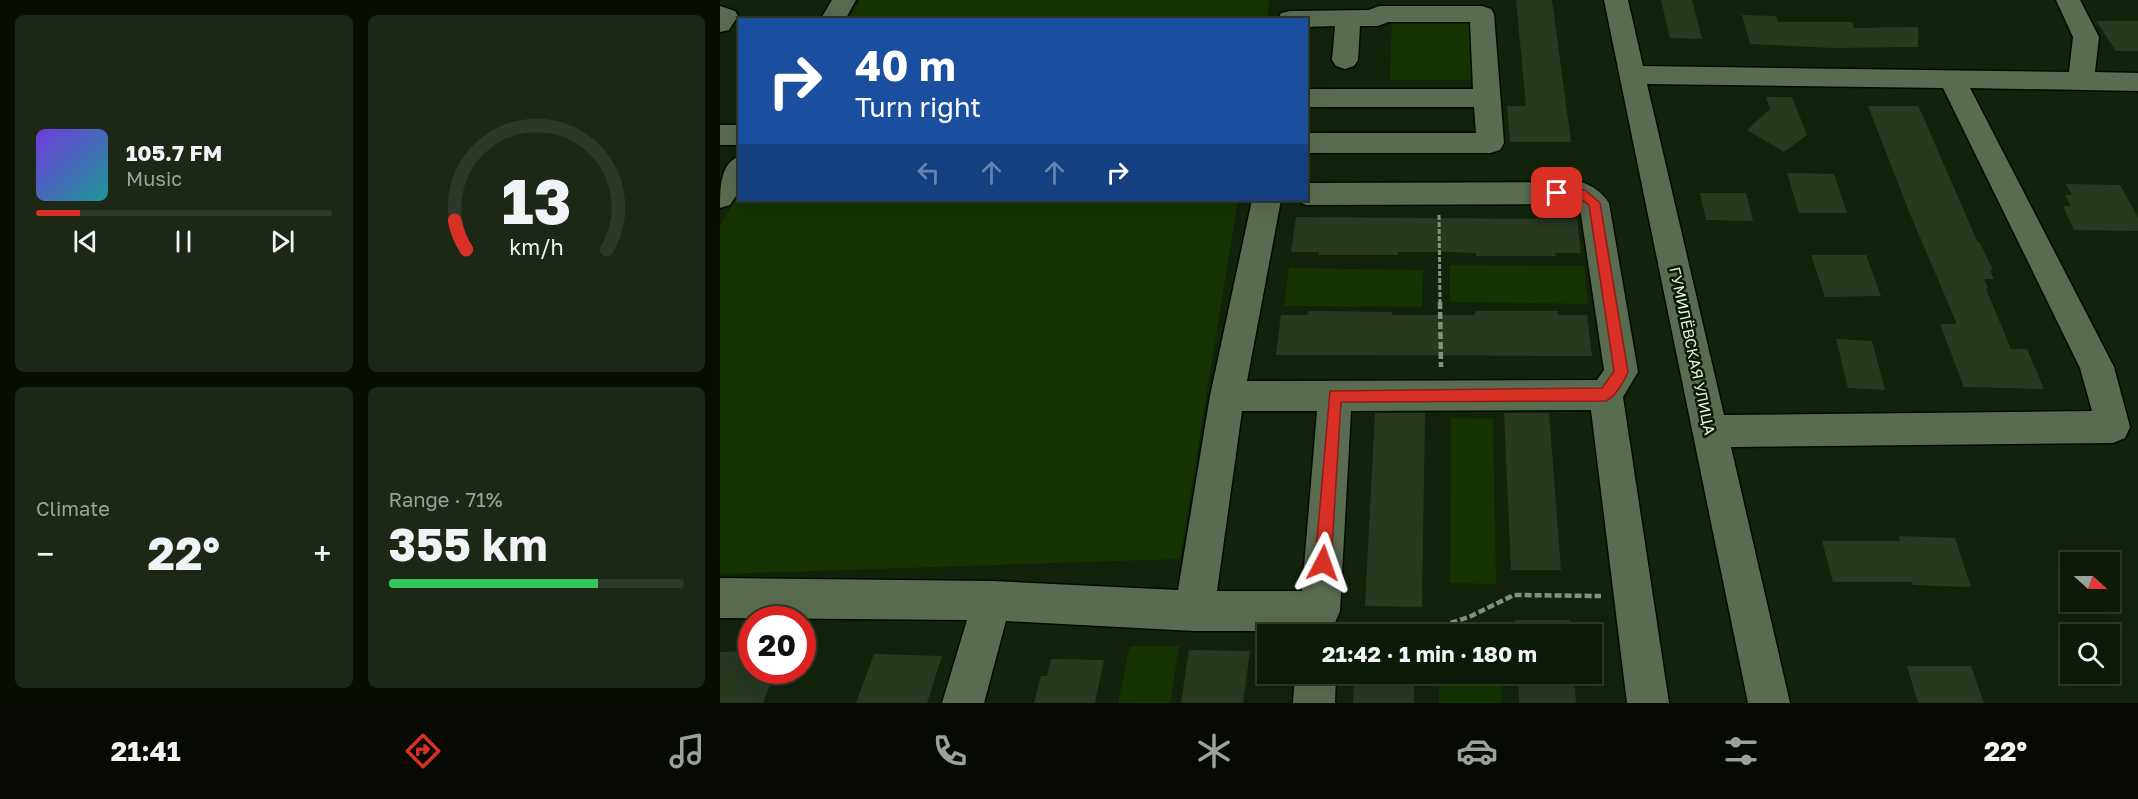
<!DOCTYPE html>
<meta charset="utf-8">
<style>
:root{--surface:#0e1a08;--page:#1c2716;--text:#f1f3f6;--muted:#9ba19c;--line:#2e3829;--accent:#d93025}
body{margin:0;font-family:"Golos Text",sans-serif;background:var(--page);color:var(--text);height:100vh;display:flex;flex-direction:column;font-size:22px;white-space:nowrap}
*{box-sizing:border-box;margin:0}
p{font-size:20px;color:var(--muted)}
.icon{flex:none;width:33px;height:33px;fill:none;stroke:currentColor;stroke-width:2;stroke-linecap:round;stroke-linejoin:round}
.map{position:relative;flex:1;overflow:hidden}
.drawer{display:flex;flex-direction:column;gap:15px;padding:15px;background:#080e04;width:720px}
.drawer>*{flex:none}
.top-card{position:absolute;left:18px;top:18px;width:570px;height:183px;border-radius:0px;box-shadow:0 6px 24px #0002,0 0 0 2px var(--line);background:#1a4fa0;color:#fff;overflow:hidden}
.needle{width:39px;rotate:111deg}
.tools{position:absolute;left:1340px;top:552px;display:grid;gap:12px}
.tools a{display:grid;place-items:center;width:60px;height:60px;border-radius:0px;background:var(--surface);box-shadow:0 6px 24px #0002,0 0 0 2px var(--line);font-size:30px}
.speed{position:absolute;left:18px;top:606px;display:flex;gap:12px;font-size:30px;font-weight:700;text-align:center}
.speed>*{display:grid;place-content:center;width:78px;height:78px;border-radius:50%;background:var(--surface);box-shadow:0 6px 24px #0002,0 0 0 2px var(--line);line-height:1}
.speed .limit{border:9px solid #d22;background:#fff;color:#111}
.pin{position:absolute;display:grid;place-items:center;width:51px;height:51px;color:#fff;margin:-26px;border-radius:12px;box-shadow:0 3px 9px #0006}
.me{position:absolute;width:66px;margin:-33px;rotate:4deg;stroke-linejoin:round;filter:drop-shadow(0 0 4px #0008)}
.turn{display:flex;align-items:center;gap:21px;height:126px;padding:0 18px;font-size:27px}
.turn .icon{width:78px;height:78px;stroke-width:2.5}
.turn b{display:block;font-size:42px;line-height:51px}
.lanes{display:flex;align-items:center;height:57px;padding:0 18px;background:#0003;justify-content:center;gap:30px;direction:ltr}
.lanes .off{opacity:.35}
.big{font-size:45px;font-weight:700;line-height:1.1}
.drawer .card{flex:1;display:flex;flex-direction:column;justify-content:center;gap:9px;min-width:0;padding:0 21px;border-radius:9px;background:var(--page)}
.drawer .dial{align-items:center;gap:0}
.dial svg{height:156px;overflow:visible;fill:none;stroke:var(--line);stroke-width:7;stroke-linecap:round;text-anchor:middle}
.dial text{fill:var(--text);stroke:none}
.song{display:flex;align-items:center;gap:18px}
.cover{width:72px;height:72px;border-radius:9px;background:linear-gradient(135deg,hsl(260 70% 55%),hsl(180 70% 35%))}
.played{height:6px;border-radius:3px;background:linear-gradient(90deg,var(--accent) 15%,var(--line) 15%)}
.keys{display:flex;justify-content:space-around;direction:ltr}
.heat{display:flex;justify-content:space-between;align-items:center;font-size:33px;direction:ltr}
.charge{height:9px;border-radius:4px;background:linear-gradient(90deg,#34c759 71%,var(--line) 0)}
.drawer .tiles{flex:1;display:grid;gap:15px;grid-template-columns:repeat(2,1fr)}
.trip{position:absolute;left:537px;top:624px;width:345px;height:60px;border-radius:0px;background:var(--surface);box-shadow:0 6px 24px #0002,0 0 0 2px var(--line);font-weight:700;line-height:60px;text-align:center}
.tab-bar{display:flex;height:96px;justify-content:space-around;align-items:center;background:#060a03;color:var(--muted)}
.tab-bar .icon{width:42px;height:42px}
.tab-bar .selected{color:var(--accent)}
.tab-bar b{font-size:27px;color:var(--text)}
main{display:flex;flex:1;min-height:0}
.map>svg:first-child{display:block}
</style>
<main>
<section class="drawer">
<div class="tiles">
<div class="card">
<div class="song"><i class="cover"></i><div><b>105.7 FM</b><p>Music</p></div></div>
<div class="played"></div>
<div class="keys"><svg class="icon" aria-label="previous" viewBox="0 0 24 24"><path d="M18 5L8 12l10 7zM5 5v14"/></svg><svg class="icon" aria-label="pause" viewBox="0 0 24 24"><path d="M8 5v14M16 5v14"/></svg><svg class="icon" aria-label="next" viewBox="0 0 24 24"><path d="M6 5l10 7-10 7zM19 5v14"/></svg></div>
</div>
<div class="card dial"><svg viewBox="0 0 100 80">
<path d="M14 69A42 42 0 1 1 86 69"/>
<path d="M14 69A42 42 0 0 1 8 54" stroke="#d93025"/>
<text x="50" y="56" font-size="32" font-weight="700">13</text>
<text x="50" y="72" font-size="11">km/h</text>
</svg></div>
<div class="card"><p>Climate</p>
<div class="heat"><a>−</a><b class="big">22°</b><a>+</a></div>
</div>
<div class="card"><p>Range · 71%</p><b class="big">355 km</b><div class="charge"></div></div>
</div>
</section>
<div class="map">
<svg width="1418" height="703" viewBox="0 0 1418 703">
<rect width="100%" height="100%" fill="#13230b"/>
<g fill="#153401">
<path d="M140,0h410l-3,20 -419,-1z"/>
<path d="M672,21h77l3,59h-82z"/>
<path d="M19,194l1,6h498l-58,359 -460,15v-349z"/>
<path d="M730,265l134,1 4,38 -138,-2z"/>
<path d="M569,268l134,2 -1,37 -138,-1z"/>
<path d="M731,418l42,1 3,165 -46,-1z"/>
<path d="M410,646h49l-9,57h-52z"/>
<path d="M718,674h63l1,29h-63z"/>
</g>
<g fill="#283920">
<path d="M796,0h36l19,142h-61l-3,-36h19z"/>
<path d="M941,0h31l10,39 -32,-1z"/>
<path d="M1022,15l34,1 2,6h74l2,6 64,-1v20l-86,1 -82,-4z"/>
<path d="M1376,21h42v30h-22z"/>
<path d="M1046,97h26l15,38 -23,17 -37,-22 23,-21z"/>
<path d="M1148,106h50l4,8 56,129h2l13,27h-3l4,9h-10l4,9 -2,1 25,60h16l17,40 -80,-2 -24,-63h17l-47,-110z"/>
<path d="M1067,173l47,1 13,39h-48z"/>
<path d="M1346,184l54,1 18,32v14l-64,-1 -11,-24h8l-6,-11h7z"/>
<path d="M980,193h46l7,28 -47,-1z"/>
<path d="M576,217l281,2 4,34h-26l1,3h-80v-3l-27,-1h-51v3h-80l1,-3h-28z"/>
<path d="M1091,255h55l15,41 -56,1z"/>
<path d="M589,311l83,1v3h83v-4h83v4h29l5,41 -316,-1 5,-40h27z"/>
<path d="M1116,339l36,2 13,49 -37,-2z"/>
<path d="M655,413h50l-3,194 -57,-1z"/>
<path d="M784,413h45l12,157h-50z"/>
<path d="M1179,536l56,2 16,49 -58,-2 -1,-3h-79l-11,-41h78z"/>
<path d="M795,620h55l1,14h-55z"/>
<path d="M469,650l61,1 -7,52h-62z"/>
<path d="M32,651v19h24l-13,33h-43v-51z"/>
<path d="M154,654l68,2 -15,47h-71z"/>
<path d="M331,659l53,1 -9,43h-61l7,-27h6z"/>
<path d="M1187,666h64l13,37h-66z"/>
<path d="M634,674h60v29h-61z"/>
<path d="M798,674h56l2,29h-57z"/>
</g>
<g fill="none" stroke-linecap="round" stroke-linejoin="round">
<defs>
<g id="minor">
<path d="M112,0h24l-11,20h-25z"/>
<path d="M884,0h24l15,66 426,6 4,-35 -17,-37h24l19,37 -4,35 43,1v18l-168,-3 144,279 16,60 -5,11 -12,5 -382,4 59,256h-42zM927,84l296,4 137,280 12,43 -368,4z"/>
<path d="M0,6l15,5 3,5 -9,14 -9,2z"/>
<path d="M659,6h103l9,3 3,5 10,129 -4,7 -10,3h-184v-20h170l-2,-26h-168v-18h167l-3,-67h-82l-10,4h-18l-2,34 -4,6 -9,3 -9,-3 -4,-6 3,-34 -29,1v-7l-28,-1 3,-6 9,-2 79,-1z"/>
<rect x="0" y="125" width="20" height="20"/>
<path d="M20,156v34l-10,15 -10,3c0,-21 0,-45 20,-52z"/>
<path d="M861,182c12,4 21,10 28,21l29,169 -15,25 46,306h-42l-36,-293 -240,1 -11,200 -6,14 -14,6h-126l-188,-10 -22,82h-42l25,-83 -247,-2v-40l272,3 186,9 32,-194 42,-196h29l-34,181 350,-1 7,-10 -24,-162 -5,-4 -269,1 -11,-5h11v-17zM522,411h75l-15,180h-85z"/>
<path d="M575,674h41l-1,29h-42z"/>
</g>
</defs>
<use href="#minor" stroke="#010c00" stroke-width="3"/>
<path stroke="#83917d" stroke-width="3" stroke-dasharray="5 2" stroke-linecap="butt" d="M719,215l1,89"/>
<g stroke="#83917d" stroke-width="4.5" stroke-dasharray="7 3" stroke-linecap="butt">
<path d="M720,302l1,65"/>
<path d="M652,634l54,-3 43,-14 45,-22 87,1"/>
</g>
<use href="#minor" fill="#596c50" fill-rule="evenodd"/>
</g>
<path fill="#d93025" stroke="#8d1f18" stroke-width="1.5" d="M837,189l28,1 15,13 28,169c-4,10 -13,25 -22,29l-265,1 -10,161 -2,6 -6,2 -5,-2 -3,-6 15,-172 272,-3 12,-17 -25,-166 -10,-7 -26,-2v-6z"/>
<g text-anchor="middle" stroke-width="5" stroke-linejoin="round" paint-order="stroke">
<g font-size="15" fill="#e6f1e1" stroke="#0a1a03">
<text transform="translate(972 351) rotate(78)" y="5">ГУМИЛЁВСКАЯ УЛИЦА</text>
</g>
</g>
</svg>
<div class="tools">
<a><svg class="needle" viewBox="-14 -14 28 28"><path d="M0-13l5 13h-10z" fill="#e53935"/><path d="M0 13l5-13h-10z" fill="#9ba19c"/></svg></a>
<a><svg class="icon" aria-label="search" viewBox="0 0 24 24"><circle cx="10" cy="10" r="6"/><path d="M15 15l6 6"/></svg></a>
</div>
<div class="speed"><div class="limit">20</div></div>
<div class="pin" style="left:837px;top:193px;background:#d93025"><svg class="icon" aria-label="arrive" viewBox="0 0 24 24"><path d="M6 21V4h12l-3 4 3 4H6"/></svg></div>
<svg class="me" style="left:603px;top:563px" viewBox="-20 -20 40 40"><path d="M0-17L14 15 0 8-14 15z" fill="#d93025" stroke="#fff" stroke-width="4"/></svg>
<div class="trip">21:42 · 1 min · 180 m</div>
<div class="top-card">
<div class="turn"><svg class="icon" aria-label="right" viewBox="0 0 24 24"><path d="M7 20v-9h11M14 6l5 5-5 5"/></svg><div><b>40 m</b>Turn right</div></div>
<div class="lanes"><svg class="icon off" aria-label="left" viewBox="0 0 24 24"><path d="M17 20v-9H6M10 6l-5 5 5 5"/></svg><svg class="icon off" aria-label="ahead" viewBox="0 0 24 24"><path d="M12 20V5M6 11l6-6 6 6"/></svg><svg class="icon off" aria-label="ahead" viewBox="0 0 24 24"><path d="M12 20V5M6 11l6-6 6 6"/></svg><svg class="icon" aria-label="right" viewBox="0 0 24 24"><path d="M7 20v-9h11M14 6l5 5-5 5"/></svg></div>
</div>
</div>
</main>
<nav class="tab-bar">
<b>21:41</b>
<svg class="icon selected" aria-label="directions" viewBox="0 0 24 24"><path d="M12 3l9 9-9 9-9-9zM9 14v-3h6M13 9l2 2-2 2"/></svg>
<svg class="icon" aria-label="music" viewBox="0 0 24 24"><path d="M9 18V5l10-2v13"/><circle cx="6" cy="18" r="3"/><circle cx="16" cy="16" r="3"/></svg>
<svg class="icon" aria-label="phone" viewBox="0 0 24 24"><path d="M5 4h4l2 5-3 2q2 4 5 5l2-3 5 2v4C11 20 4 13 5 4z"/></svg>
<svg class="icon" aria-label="climate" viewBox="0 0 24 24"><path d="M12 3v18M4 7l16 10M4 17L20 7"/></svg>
<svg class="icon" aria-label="car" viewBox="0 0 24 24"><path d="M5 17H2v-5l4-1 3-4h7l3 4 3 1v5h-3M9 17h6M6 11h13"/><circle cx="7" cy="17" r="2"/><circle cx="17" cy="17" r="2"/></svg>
<svg class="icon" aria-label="filters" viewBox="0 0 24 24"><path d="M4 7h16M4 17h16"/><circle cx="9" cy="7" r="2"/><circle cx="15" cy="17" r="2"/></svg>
<b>22°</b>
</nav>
